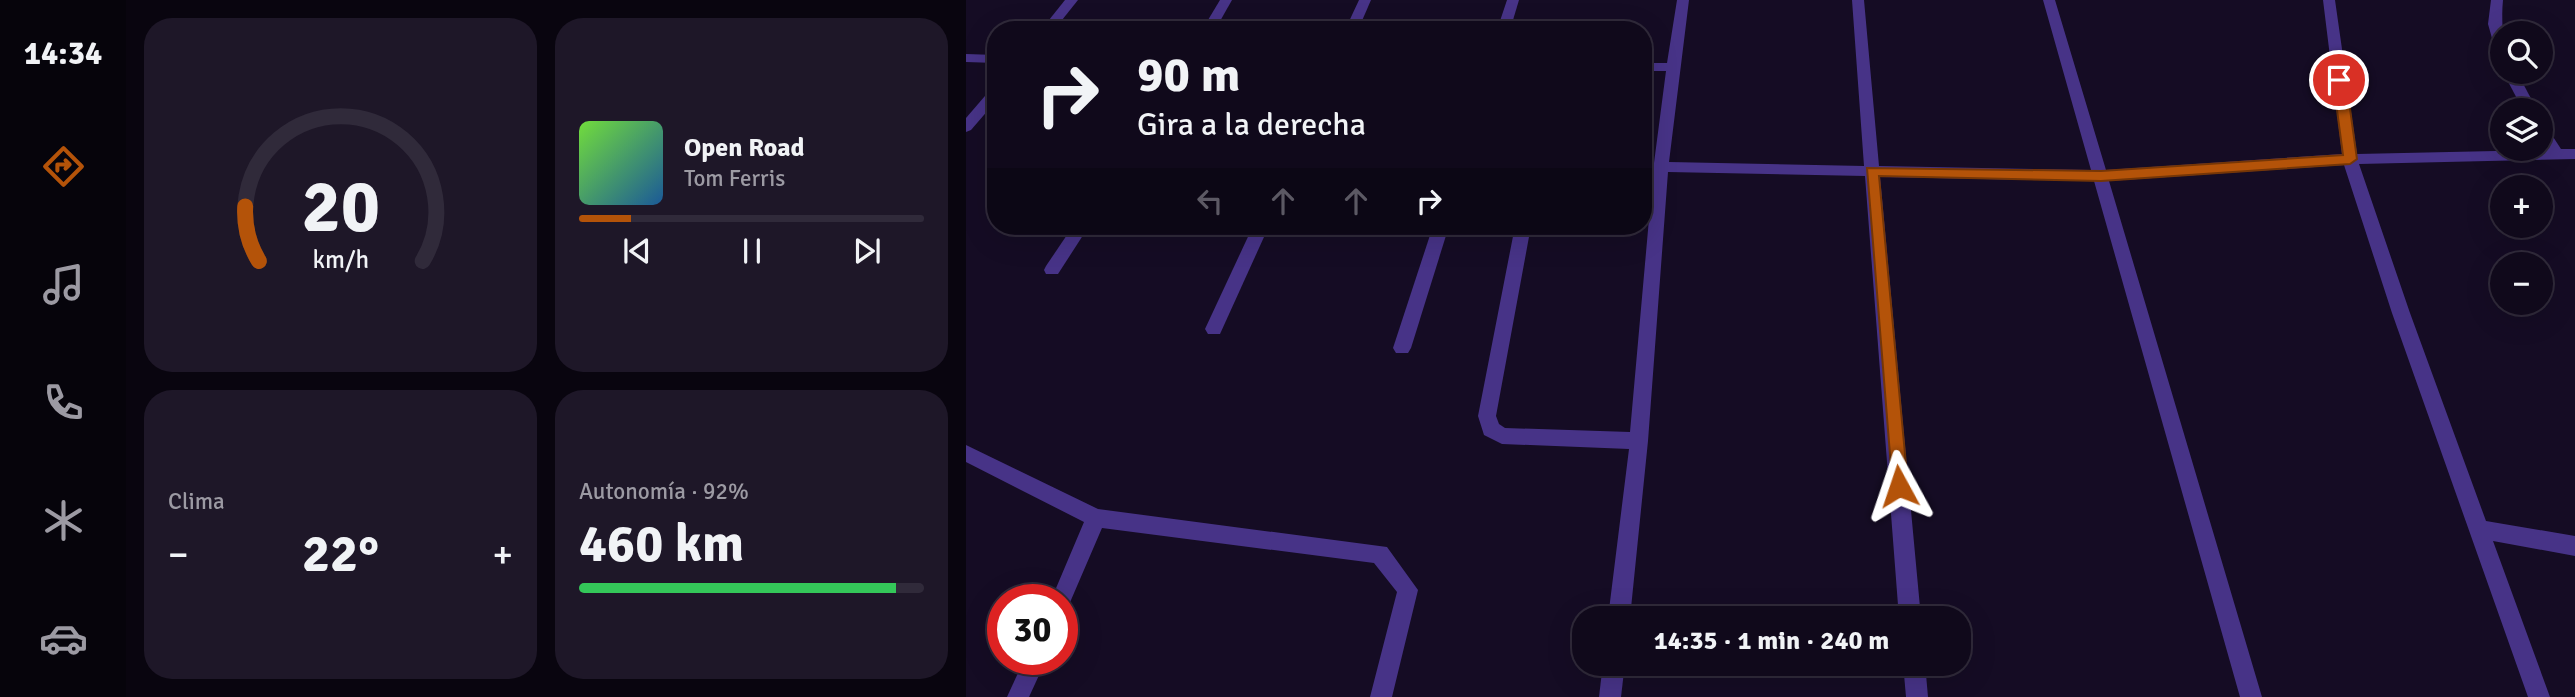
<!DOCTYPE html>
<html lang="es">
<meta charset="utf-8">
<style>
:root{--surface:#10091b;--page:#1e1728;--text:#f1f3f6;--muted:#9c9aa3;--line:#302a3a;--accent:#b45309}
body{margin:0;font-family:Signika,sans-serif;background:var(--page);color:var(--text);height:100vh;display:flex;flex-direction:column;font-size:26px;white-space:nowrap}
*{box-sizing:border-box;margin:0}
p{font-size:23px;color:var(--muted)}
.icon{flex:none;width:38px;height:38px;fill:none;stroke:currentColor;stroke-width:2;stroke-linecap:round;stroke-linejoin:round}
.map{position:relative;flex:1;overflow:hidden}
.details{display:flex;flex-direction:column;gap:18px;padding:18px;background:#09050f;width:840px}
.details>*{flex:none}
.guide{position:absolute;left:21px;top:21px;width:665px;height:214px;border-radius:28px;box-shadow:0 7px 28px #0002,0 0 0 2px var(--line);background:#10091b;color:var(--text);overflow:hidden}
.controls{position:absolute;left:1524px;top:21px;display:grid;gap:14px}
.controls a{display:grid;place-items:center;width:63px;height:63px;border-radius:50%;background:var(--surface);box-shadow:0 7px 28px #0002,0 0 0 2px var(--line);font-size:35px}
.speed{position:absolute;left:21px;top:584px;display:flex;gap:14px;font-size:35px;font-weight:700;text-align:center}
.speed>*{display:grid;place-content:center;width:91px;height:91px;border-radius:50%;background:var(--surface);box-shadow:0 7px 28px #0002,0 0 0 2px var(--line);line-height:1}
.speed .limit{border:10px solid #d22;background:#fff;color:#111}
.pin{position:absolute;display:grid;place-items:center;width:60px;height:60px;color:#fff;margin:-30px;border:4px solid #fff;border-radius:50%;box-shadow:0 2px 7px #0007}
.me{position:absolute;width:77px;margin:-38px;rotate:355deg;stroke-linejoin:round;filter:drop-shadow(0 0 5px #0008)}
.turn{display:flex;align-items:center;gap:24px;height:147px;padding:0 35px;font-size:32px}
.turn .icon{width:91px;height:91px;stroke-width:2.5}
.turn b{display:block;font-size:49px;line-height:60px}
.lanes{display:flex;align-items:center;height:66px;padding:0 35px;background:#0003;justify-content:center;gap:35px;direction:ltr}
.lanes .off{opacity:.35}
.big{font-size:52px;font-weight:700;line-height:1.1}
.details .tile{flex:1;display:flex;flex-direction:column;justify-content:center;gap:10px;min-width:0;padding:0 24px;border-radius:28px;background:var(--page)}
.details .dial{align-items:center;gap:0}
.dial svg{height:182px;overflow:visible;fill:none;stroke:var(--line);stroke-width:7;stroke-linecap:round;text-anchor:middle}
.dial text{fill:var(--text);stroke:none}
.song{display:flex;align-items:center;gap:21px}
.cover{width:84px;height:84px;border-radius:10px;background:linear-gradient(135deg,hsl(100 70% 55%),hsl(210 70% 35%))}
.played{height:7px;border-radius:4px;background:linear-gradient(90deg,var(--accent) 15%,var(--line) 15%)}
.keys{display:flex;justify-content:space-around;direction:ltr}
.heat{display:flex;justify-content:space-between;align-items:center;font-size:38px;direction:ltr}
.charge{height:10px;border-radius:5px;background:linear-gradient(90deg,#34c759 92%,var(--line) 0)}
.details .tiles{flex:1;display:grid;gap:18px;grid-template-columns:repeat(2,1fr)}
.trip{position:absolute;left:606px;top:606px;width:399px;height:70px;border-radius:28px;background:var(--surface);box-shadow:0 7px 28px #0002,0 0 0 2px var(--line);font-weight:700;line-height:70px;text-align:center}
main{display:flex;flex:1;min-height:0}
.tab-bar{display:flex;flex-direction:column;width:126px;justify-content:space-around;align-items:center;background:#06040b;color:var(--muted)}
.tab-bar .icon{width:49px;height:49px}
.tab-bar .current{color:var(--accent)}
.tab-bar b{font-size:32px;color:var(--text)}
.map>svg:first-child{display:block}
</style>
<main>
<nav class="tab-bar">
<b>14:34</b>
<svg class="icon current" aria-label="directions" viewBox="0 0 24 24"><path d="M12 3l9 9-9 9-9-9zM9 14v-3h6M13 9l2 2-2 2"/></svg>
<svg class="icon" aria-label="music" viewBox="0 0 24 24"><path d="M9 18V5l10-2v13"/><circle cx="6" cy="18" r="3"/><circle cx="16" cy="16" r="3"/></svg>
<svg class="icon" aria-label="phone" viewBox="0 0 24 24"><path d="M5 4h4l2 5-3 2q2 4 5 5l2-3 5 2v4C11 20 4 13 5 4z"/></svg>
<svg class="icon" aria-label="climate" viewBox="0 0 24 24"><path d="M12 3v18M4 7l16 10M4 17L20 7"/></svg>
<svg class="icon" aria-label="car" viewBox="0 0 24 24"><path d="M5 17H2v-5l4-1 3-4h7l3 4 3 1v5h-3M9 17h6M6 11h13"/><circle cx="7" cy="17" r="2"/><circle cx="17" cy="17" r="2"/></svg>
</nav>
<section class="details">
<div class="tiles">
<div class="tile dial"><svg viewBox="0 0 100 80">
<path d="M14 69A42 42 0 1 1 86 69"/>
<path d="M14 69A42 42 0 0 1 8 45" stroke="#b45309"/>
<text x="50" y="56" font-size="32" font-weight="700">20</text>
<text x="50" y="72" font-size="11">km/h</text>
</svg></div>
<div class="tile">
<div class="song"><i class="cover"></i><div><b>Open Road</b><p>Tom Ferris</p></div></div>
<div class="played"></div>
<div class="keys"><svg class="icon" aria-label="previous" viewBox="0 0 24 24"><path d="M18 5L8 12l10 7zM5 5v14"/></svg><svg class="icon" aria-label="pause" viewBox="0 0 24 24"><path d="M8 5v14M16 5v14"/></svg><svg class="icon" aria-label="next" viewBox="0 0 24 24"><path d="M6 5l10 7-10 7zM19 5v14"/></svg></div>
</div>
<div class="tile"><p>Clima</p>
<div class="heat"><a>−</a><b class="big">22°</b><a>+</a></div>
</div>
<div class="tile"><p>Autonomía · 92%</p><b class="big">460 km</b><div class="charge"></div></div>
</div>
</section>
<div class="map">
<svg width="1609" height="697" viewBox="0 0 1609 697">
<rect width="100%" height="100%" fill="#150c24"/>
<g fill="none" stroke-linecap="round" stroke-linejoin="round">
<g fill="#473387" fill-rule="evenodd">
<path d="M99,0h13l-24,30h-13z"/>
<path d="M254,0h12l-17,30h-13z"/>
<path d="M393,0h12l-13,30h-13z"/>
<path d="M541,0h12l-9,30h-13z"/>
<path d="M711,0h12l-20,162 195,4 -12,-166h12l15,166 212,4 -48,-170h12l51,170 236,-16 -19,-154h12l22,154 190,-4 -6,-9v-17l5,2 15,23h14v10l-216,5 51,149 76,208 89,15v20l-82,-15 57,156h-22l-136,-384 -48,-148 -235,16 153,516h-22l-146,-516 -214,-4 41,441h-22l-34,-442 -197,-4 -20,269 -18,177h-22l21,-169 -127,-5 -18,-9 -6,-19 37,-190h16l-35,190 3,8 6,4 125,4 23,-258 -10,2v-10l11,-3 12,-92h-23v-8h24z"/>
<path d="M1525,0h12c-2,19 1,35 -1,53l-7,-4 -7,-25z"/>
<path d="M0,54l30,1v8l-30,-1z"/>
<path d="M1537,72h14l20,38h-14z"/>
<path d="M30,88v13l-25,29 -5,2v-14l25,-29z"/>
<path d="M107,226h16l-31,48h-12l-2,-4 2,-4z"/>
<path d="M287,226h16l-49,108h-12l-3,-5z"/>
<path d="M467,226h16l-38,122 -3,5h-12l-3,-5z"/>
<path d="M0,445l132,64 289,38 31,43 -26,107h-22l27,-105 -23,-29 -272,-35 -34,79 -6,3v-10h-11l33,-78 -118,-60z"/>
<path d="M58,660h22l-17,37h-22z"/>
<path d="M637,663h22l-4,34h-22z"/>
<path d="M937,663h22l3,34h-22z"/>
</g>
</g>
<path fill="#b45309" stroke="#753606" stroke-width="2" d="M1373,76l7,4 11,79 -7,5 -249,17 -222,-5 29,310 -3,6 -6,3 -6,-3 -26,-324 234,3 242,-16 -10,-75z"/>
</svg>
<div class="controls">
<a><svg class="icon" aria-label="search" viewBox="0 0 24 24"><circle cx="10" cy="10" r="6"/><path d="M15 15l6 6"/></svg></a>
<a><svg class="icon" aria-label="layers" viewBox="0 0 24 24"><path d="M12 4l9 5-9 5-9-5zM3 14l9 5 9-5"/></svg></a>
<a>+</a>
<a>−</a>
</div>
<div class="speed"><div class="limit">30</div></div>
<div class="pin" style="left:1373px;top:80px;background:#d93025"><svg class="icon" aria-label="arrive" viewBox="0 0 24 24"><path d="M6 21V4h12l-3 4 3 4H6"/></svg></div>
<svg class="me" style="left:933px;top:486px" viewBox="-20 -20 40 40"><path d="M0-17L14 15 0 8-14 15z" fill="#b45309" stroke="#fff" stroke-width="4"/></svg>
<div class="trip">14:35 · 1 min · 240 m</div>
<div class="guide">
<div class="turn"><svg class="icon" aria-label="right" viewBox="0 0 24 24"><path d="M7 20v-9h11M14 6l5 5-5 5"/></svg><div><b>90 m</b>Gira a la derecha</div></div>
<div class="lanes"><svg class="icon off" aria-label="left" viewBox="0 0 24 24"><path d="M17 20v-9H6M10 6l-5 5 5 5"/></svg><svg class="icon off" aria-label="ahead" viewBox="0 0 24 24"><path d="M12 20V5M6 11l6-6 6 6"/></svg><svg class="icon off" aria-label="ahead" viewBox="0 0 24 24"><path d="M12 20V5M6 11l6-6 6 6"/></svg><svg class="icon" aria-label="right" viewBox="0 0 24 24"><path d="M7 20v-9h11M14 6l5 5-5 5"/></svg></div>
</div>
</div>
</main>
